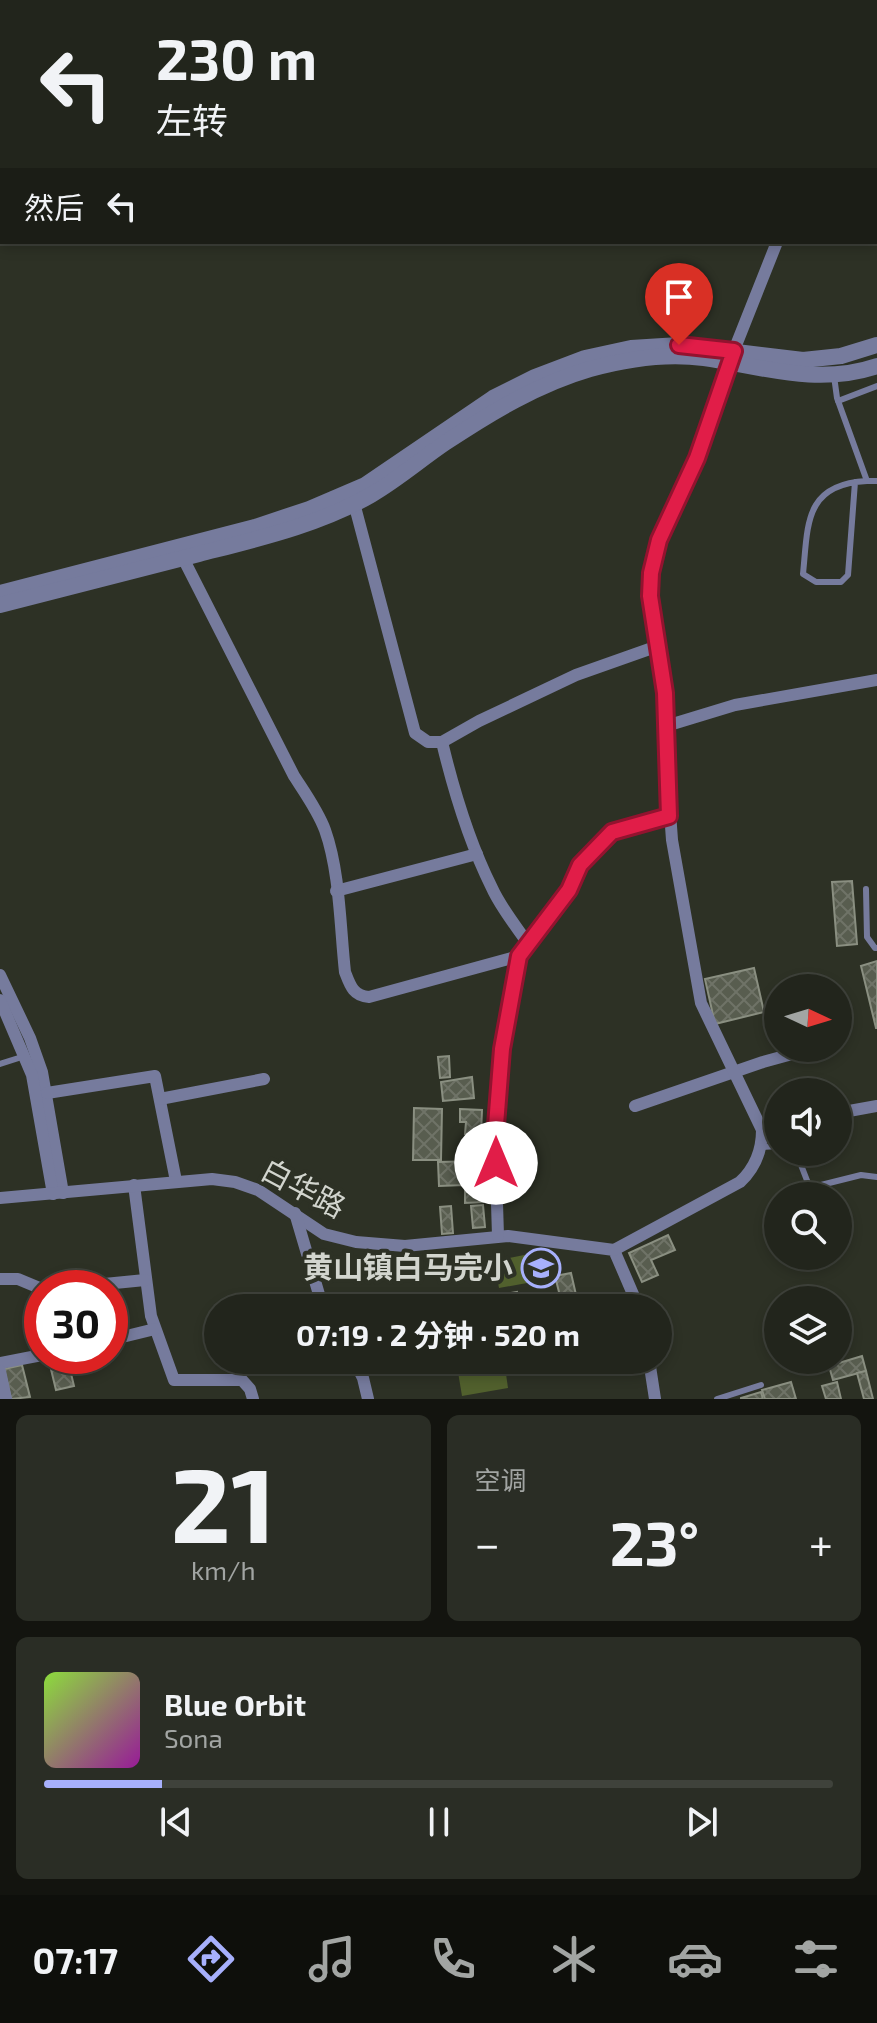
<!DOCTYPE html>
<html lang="zh">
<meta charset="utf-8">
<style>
:root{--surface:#22251c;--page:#2a2d25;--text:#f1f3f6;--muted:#a2a5a3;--line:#3f423b;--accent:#a7b0fc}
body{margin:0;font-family:"Exo 2","Noto Sans SC",sans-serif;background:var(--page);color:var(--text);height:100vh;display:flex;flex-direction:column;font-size:30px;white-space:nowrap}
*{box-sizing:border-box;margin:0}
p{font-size:26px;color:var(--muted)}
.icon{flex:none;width:44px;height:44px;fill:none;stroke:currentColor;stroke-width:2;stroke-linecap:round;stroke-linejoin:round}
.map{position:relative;height:1399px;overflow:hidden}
.panel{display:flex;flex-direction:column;gap:16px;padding:16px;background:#13140f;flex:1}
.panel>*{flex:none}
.hud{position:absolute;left:0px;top:0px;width:878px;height:244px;box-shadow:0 4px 12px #0003,0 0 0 2px var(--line);background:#22251c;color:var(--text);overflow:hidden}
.needle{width:52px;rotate:94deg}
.buttons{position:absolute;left:764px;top:974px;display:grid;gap:16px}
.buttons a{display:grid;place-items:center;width:88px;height:88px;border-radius:50%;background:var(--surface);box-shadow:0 4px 12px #0003,0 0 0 2px var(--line);font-size:40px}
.speed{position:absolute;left:24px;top:1270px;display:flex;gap:16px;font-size:40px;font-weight:700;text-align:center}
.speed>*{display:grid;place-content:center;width:104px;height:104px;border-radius:50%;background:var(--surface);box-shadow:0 4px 12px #0003,0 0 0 2px var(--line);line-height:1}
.speed .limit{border:12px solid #d22;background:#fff;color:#111}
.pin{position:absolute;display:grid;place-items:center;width:68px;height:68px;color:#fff;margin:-82px -34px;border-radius:50% 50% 50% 0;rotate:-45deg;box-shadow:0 0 8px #0007}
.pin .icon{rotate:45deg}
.me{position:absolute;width:88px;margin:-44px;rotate:0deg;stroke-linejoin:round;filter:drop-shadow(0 0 6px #0008)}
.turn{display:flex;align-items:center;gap:28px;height:168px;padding:0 24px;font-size:36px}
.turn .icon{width:104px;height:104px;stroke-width:2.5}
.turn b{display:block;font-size:56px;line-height:68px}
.then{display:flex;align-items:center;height:76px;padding:0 24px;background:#0003;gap:16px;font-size:30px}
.big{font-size:60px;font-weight:700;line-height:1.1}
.panel .widget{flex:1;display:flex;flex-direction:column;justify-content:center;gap:12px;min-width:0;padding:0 28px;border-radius:12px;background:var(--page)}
.panel .dial{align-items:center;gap:0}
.dial b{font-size:104px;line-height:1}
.song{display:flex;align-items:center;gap:24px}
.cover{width:96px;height:96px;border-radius:12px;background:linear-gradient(135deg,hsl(90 70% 55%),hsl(300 70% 35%))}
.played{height:8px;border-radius:4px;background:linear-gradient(90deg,var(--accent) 15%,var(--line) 15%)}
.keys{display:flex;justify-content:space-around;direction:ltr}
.heat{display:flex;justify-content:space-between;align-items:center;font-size:44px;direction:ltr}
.panel .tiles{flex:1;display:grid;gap:16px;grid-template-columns:1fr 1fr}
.widget:last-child{grid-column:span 2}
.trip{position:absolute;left:204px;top:1294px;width:468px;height:80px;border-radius:40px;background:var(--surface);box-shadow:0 4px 12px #0003,0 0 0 2px var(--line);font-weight:700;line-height:80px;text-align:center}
.tab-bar{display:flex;height:128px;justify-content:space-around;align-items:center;background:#0e0f0b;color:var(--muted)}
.tab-bar .icon{width:56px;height:56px}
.tab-bar .selected{color:var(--accent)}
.tab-bar b{font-size:36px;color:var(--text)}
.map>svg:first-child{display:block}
</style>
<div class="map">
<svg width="877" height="1399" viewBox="0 0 877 1399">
<defs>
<pattern id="building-cross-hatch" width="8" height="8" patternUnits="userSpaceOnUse" patternTransform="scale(2)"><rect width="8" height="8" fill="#585d4f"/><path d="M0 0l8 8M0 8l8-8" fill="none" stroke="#6f7367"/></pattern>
</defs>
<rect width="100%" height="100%" fill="#2d3125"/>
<g fill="#51602d">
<path d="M544,1251l5,28 -50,9 -5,-27z"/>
<path d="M456,1360h48l4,28 -46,8z"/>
</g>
<g fill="url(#building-cross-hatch)" stroke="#8a8f81" stroke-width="2">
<path d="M852,881l5,63 -20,2 -5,-64z"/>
<path d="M877,961v67h-1l-15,-62z"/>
<path d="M754,968l10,44 -49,12 -10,-45z"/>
<path d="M449,1056l1,21 -10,1 -2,-21z"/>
<path d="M472,1077l2,21 -31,3 -2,-19z"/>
<path d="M414,1108l28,1 -1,51h-28z"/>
<path d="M460,1109l22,1 -1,25 -16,-1 1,-12h-6z"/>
<path d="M481,1161l2,41 -18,1v-18l-26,1 -1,-24z"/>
<path d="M483,1205l2,22 -12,1 -2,-22z"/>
<path d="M451,1206l2,27 -11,1 -2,-27z"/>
<path d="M668,1235l7,15 -24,10 7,15 -16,7 -13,-29z"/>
<path d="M571,1273l8,35h-16l-8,-32z"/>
<path d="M517,1292l3,16h-18l-2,-13z"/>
<path d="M862,1356l4,15 -33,9 -4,-14z"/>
<path d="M67,1357l7,29 -18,4 -7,-29z"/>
<path d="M22,1365l8,32 -19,2 -7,-30z"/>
<path d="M866,1371l7,28h-9l-7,-26z"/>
<path d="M791,1382l5,17h-31l-3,-9z"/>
<path d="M837,1382l4,17h-15l-4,-13z"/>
<path d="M761,1392l2,7h-22v-1z"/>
</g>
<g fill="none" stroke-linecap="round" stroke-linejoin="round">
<g stroke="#767b9d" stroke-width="6">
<path d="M89,0v2"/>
<path d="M876,17h1"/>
<path d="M0,123l2,-1"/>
<path d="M834,376l3,22 30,83h10"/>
<path d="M838,401l39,-15"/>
<path d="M855,482l-7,93 -7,7h-25l-13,-8c5,-49 1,-90 64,-93"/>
<path d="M866,889l1,48 8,11h2"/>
<path d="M0,1064l25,-8"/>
<path d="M761,1147l17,-1"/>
<path d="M796,1152l12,31 5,4 48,-12 16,2"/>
<path d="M717,1399l44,-14"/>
</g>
<g stroke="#767b9d" stroke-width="12">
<path d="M839,2v-2"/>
<path d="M354,503l61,230 13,9h14l37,-21 97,-46 82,-29"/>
<path d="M183,558l111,218c11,17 24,35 31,54 15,42 15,97 20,142 5,13 8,24 24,25l150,-41"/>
<path d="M666,726l69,-21 142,-25"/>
<path d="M442,742c12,50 27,100 50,146 9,20 24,38 37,57"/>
<path d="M336,891l141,-37"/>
<path d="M0,975l30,63 12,34 21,121"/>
<path d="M0,1000l32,75 21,119"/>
<path d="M47,1093l108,-17 21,105"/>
<path d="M160,1099l104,-20"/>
<path d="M635,1106l128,-44 51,-14"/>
<path d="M838,1113l39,-7"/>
<path d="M762,1130l16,-3"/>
<path d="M134,1185l17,131 23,64h68l8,9 3,10"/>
<path d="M0,1198l212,-19 23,3 23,8 66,44 32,8 49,4 103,-10 106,14 25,58"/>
<path d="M295,1213l28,95"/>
<path d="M498,1236l-3,-98 2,-44 10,-76 12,-62 50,-66 11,-25 32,-33 57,-16"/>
<path d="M614,1250l126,-68c15,-14 22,-31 22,-52l-61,-127 -29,-163 -6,-83 -1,-64 -15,-109 2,-23 7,-21 38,-82 32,-95 48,-121"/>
<path d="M0,1279h18l24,10"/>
<path d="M64,1288l81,-8"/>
<path d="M110,1340l45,-11"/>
<path d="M354,1360l9,18 5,21"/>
<path d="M649,1360l6,39"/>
<path d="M0,1363l42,-8"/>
<path d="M0,1371l6,28"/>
</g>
<g stroke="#767b9d" stroke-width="16">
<path d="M0,593l255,-66 54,-18 56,-24 128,-87 42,-21 50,-19 46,-10 48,-3 124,15 38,-4 36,-11"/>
<path d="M0,605c66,-17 133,-34 199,-51 58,-15 120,-29 172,-59 26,-15 49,-35 74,-52 45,-30 93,-59 145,-74 36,-10 77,-16 114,-11 59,9 114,28 173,8"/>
</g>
</g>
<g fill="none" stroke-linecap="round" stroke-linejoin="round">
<defs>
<path id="route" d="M496,1163l-1,-25 7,-89 17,-93 50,-66 11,-25 32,-33 57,-16 -4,-123 -15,-97 1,-23 8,-33 38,-82 37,-107 -55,-6"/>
</defs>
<use href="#route" stroke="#92132f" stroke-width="20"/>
<use href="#route" stroke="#e11d48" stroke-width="14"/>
</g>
<defs>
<symbol id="school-ring" viewBox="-11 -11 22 22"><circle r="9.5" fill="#2d3125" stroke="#a7b0fc" stroke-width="1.5"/><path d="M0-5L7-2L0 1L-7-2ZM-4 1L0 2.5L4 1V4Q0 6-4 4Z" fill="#a7b0fc"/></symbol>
</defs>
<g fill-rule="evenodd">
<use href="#school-ring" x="519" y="1246" width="44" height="44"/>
</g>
<g text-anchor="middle" stroke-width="8" stroke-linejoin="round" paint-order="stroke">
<g font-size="30" fill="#d2d5ce" stroke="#2d3125">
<text transform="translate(303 1189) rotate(28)" y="10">白华路</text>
</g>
<g font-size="30" font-weight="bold" fill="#d2d5ce" stroke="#2d3125" text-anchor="end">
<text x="513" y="1278">黄山镇白马完小</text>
</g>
</g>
</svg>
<div class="buttons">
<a><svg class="needle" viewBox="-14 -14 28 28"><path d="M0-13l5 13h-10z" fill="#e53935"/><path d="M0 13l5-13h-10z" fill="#a2a5a3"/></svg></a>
<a><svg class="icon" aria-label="sound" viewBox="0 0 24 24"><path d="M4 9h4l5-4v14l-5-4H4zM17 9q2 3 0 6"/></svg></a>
<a><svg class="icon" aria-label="search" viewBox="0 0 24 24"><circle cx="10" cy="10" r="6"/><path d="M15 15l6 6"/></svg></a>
<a><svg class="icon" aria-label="layers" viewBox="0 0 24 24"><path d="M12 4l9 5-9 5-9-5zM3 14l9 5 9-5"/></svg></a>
</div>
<div class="speed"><div class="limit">30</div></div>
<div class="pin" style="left:679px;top:345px;background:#d93025"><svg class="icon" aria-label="arrive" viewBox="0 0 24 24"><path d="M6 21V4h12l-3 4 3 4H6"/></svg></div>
<svg class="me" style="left:496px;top:1163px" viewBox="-20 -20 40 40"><circle r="19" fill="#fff"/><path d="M0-13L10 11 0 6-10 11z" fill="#e11d48"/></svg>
<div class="trip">07:19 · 2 分钟 · 520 m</div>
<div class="hud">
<div class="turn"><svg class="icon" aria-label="left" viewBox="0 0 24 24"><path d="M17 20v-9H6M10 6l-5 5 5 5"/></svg><div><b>230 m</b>左转</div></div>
<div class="then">然后<svg class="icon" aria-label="left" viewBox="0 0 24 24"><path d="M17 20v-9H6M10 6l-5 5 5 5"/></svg></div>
</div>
</div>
<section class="panel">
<div class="tiles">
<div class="widget dial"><b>21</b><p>km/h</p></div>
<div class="widget"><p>空调</p>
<div class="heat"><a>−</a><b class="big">23°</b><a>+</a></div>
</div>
<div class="widget">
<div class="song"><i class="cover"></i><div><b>Blue Orbit</b><p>Sona</p></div></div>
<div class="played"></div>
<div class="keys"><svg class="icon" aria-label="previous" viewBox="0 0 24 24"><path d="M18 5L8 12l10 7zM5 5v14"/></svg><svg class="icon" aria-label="pause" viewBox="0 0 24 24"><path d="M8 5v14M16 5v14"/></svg><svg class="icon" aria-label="next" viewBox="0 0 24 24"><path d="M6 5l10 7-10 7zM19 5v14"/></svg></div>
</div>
</div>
</section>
<nav class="tab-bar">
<b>07:17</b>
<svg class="icon selected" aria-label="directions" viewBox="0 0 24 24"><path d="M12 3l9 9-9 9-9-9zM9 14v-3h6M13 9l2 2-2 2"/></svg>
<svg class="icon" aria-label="music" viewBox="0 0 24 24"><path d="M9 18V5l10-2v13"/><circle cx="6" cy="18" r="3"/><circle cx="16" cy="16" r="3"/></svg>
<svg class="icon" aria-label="phone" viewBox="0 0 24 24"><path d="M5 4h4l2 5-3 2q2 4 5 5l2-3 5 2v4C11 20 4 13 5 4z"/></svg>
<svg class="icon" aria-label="climate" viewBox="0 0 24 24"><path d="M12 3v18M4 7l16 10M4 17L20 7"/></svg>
<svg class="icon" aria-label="car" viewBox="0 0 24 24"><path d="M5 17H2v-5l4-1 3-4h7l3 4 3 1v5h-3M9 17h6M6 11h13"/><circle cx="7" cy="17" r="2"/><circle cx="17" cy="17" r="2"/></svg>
<svg class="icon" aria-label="filters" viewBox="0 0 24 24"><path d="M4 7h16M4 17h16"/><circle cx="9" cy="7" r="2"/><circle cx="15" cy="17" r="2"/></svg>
</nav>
